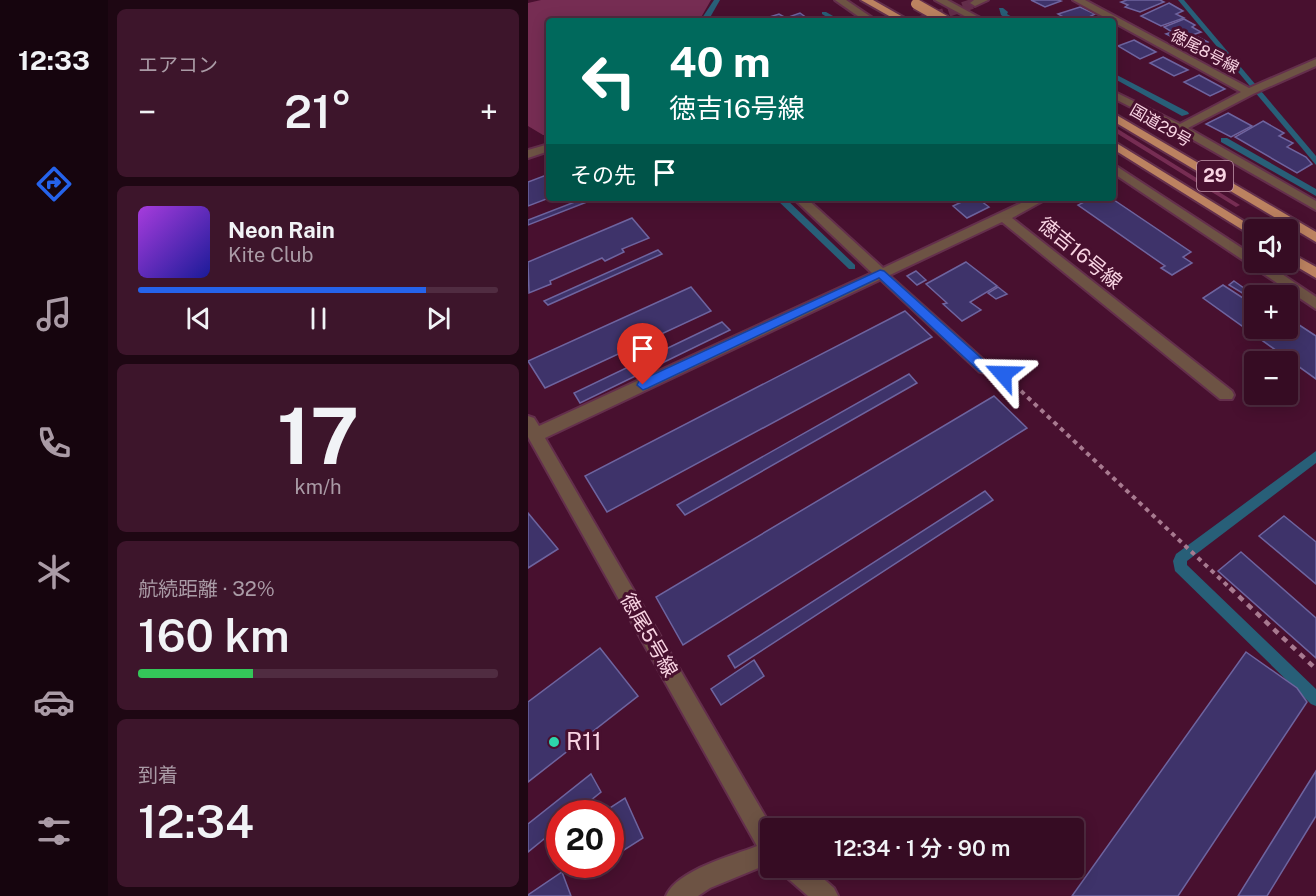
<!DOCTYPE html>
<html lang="ja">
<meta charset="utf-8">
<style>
:root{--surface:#360c23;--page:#3d152b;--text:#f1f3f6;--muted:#aa9ba6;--line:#502c41;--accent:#2563eb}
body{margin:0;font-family:"Public Sans","Noto Sans JP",sans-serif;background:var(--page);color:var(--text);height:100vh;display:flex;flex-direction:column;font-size:22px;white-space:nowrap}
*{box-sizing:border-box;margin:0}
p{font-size:20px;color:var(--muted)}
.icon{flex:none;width:33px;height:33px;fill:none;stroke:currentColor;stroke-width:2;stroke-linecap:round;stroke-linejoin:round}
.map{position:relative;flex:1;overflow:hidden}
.side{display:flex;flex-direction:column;gap:9px;padding:9px;background:#1e0713;width:420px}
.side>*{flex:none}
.top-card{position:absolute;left:18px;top:18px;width:570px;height:183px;border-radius:6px;box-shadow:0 3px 15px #0003,0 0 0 2px var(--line);background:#00695c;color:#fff;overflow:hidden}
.controls{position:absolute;left:716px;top:219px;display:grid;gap:12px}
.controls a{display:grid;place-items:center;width:54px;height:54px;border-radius:6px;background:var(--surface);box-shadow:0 3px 15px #0003,0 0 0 2px var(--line);font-size:30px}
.speed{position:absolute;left:18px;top:800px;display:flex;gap:12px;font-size:30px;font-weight:700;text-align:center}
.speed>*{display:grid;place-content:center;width:78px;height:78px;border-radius:50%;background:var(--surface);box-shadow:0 3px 15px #0003,0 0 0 2px var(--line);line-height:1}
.speed .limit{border:9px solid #d22;background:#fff;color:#111}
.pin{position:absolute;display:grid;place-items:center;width:51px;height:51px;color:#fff;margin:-62px -26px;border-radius:50% 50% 50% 0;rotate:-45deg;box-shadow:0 0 6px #0007}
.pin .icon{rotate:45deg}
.me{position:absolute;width:66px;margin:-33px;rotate:295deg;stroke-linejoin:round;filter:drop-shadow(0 0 4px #0008)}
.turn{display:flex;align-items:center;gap:21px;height:126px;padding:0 24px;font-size:27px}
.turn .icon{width:78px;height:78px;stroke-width:2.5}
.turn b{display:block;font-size:42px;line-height:51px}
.then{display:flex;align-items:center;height:57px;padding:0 24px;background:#0003;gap:12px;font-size:22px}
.big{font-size:45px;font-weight:600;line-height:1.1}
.side .tile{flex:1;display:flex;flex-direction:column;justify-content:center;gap:9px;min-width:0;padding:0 21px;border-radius:9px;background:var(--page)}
.side .dial{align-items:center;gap:0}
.dial b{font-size:78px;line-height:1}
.song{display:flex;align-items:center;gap:18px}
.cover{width:72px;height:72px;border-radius:9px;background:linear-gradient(135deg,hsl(280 70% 55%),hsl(240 70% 35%))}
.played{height:6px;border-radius:3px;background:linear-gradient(90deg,var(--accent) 80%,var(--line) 80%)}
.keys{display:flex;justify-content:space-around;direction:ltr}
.heat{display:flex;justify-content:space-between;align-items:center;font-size:33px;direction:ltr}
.charge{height:9px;border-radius:4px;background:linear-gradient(90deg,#34c759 32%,var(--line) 0)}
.trip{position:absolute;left:232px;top:818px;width:324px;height:60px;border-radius:6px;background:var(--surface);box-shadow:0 3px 15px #0003,0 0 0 2px var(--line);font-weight:600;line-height:60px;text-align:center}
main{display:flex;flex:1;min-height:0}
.tabs{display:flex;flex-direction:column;width:108px;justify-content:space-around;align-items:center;background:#16050e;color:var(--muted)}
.tabs .icon{width:42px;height:42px}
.tabs .on{color:var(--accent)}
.tabs b{font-size:27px;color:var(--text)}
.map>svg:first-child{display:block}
</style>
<main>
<nav class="tabs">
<b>12:33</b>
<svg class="icon on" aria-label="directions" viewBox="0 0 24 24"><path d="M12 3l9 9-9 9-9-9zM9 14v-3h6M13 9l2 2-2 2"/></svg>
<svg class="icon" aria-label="music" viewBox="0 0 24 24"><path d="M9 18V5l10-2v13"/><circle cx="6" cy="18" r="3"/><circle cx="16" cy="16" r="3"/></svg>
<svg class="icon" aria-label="phone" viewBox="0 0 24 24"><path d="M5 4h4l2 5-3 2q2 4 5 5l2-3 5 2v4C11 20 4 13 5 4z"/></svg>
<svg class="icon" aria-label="climate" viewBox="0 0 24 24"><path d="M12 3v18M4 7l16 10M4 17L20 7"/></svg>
<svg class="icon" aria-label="car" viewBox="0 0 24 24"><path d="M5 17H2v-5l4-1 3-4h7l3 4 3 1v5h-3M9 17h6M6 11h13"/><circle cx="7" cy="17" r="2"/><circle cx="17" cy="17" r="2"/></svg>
<svg class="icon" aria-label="filters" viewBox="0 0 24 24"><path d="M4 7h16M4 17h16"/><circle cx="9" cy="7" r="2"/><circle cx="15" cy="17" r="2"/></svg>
</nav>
<section class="side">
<div class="tile"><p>エアコン</p>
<div class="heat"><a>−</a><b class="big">21°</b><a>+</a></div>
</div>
<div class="tile">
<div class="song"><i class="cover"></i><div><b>Neon Rain</b><p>Kite Club</p></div></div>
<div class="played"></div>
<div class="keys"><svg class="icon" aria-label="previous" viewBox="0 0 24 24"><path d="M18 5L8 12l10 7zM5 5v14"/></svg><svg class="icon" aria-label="pause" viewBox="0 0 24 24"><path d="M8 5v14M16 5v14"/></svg><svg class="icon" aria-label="next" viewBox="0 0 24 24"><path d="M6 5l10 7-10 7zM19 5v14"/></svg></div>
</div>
<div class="tile dial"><b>17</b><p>km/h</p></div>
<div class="tile"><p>航続距離 · 32%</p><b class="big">160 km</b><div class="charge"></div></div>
<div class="tile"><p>到着</p><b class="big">12:34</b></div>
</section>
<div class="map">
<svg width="788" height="896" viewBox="0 0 788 896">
<rect width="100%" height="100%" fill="#48102f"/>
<g fill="#762d53">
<path d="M13,0h170l-12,21h-150v114h-6l-15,-9v-123z"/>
<path d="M585,126l127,79 -4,2 -123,-76z"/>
</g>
<path fill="#285f78" d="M650,0h6l132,156v9z"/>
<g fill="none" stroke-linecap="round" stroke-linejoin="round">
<g fill="#285f78" fill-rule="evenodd">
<path d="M186,0h6l-12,21h-8z"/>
<path d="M471,8h4l5,4 -1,2 12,7h-9l-9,-6z"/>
<path d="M294,12h4l16,9h-9l-11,-7z"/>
<path d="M585,73l75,39 1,2 -7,2 -69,-38z"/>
<path d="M693,138h6l89,51v7l-95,-54z"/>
<path d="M247,198h10l70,67v4h-6z"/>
<path d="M788,451v12l-129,98v4l129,124v17l-5,-2 -136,-133 -2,-10 3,-7z"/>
</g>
</g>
<g fill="#3e336a" stroke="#6e649f" stroke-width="1.5">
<path d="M503,0h27l3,1 -16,6z"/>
<path d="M599,0h33l4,2 -24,10 -15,-5 3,-2 -7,-3z"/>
<path d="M641,3l14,8 -7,3 8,4 -23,8 -20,-10z"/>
<path d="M552,7l15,7 -4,2 8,4 -29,1 -12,-7z"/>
<path d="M272,13l7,5 -8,3h-42l22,-7 7,4z"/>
<path d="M656,19l11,6 -3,2 9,5 -23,8 -12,-6 6,-2 -8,-5z"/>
<path d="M670,37l10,5 -3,2 12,9 -13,5 -25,-13z"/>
<path d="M606,40l22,12 -16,7 -22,-13z"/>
<path d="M635,57l25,13 -14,6 -24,-13z"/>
<path d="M671,75l26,14 -15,7 -26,-14z"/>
<path d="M700,113l24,13 -21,11 -25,-13z"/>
<path d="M735,121l21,12 -5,3 14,7 -6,4 19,10 6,7 -15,9 -62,-36z"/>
<path d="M21,174v24l-21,8v-24z"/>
<path d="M57,198h12l-69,27v-5z"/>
<path d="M442,198h7l12,9 -22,11 -14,-12z"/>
<path d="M564,198l5,3 14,-3 80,54 -8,5 9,6 -20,12 -11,-7 4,-2 -87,-61z"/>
<path d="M104,218l17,20 -27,11 2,3 -19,9 -3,-3 -52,23 1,3 -22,9 -1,-31z"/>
<path d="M130,250l4,4 -114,51 -4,-4z"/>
<path d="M438,262l31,24 -27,16 11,8 -19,11 -19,-17 4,-1 -21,-19z"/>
<path d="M388,271l10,9 -9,5 -10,-9z"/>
<path d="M706,281l21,15 -1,32h33v-11l29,19v43l-113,-81 20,-13 23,15 3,-3 -20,-12z"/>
<path d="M163,287l20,24 -166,77 -17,-27z"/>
<path d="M470,287l9,7 -11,5 -8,-6z"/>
<path d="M377,311l27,26 -325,175 -22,-36z"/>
<path d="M194,322l8,8 -150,73 -6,-10z"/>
<path d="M381,374l8,9 -232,132 -8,-10z"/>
<path d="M466,396l33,32 -344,217 -27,-48z"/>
<path d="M457,491l8,9 -258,168 -7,-12z"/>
<path d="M0,513l30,36 -30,19z"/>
<path d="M756,516l32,26v42l-57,-48z"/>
<path d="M713,552l75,66v40l-98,-87z"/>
<path d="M72,648l38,48 -110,86v-80z"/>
<path d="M718,652l51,36 10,14 -129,194h-106z"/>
<path d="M226,660l10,16 -43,29 -10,-16z"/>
<path d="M788,771v45l-49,80h-29z"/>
<path d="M63,774l10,18 -26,21h-15v13l-32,26v-28z"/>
<path d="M97,798l18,40 -33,21v-46h-8z"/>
<path d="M34,872l9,24h-43v-1z"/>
</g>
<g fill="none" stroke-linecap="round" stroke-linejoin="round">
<path stroke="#632d4a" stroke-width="10" stroke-dasharray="10 5" stroke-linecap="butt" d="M392,21l55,-18"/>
<defs>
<path id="service" d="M352,269l4,1 105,94 19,6 2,4 -2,4 -5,1 -24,-7 -103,-96 -2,-3 2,-3z"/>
<g id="minor">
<path d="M307,0h11l31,21h-12z"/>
<path d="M407,0h12l39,21h-12z"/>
<path d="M446,0h14l-13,6 -5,-3z"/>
<path d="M545,0h12l164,88 67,-29v7l-63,28 -65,34 128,73v9l-140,-80 -63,-32v-7l67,33 61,-32z"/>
<path d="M21,144v7l-21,7v-8z"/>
<path d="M585,164l141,92v6h10l52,35v12l-203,-136z"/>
<path d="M265,198h13l77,70 149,-70h16l-36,20 220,173 2,4 -2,4h-12l-218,-177 -457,216 227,390 -1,35 -61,25 -12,8h-32c11,-26 66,-40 91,-50l-229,-409v-21l6,2 5,8 333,-153z"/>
<path d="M252,867h30l24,21 4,8h-30l-24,-21z"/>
</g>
<g id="trunk">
<path d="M333,0h12l37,21h-12z"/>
<path d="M585,113l203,119v10l-203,-121z"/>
<path d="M585,141l145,89h-4v7l-141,-88z"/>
<path d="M759,251l29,16v11l-29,-17z"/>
</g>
</defs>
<use href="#service" stroke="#642f4c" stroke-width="3"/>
<use href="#minor" stroke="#642f4c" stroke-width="4"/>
<use href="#trunk" stroke="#642f4c" stroke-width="4"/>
<path stroke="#a87a90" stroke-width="4" stroke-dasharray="4.5 4.5" stroke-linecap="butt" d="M493,391l210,198"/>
<path stroke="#a87a90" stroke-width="4.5" stroke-dasharray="6 6" stroke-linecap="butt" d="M702,588l86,81"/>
<use href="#service" fill="#6d5344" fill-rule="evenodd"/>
<use href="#minor" fill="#6d5344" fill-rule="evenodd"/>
<use href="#trunk" fill="#bc8260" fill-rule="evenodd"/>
<defs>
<path id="trunk-bridge" d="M388,4l30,17"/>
</defs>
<use href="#trunk-bridge" stroke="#642f4c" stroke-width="13" stroke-linecap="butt"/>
<use href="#trunk-bridge" stroke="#bc8260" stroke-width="10"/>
</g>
<path fill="#2563eb" stroke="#184099" stroke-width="1.5" d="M352,270l4,1 104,93 20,6 1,4 -1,3 -5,1 -24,-7 -100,-93 -231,110 -5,2 -6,-5 2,-4z"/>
<circle fill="#2dd5ab" stroke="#48102f" stroke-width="2" cx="26" cy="742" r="6"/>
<g text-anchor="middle" stroke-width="6" stroke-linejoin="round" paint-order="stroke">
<g font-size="16" fill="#f9d4e3" stroke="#48102f">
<text transform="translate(677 51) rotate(28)" y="6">徳尾8号線</text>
<text transform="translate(633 125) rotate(30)" y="6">国道29号</text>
</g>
<rect fill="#48102f" stroke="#c499ad" stroke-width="1.5" x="669" y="161" width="36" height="30" rx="4.5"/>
<g font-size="18" font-weight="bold" fill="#f9d4e3">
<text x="687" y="182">29</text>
</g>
<g font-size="20" fill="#f9d4e3" stroke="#48102f">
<text transform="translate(552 253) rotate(39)" y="7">徳吉16号線</text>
<text transform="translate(121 635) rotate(60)" y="7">徳尾5号線</text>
</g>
<g font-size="24" fill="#f9d4e3" stroke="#48102f" text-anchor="start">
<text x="38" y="750">R11</text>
</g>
</g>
</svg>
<div class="controls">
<a><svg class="icon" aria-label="sound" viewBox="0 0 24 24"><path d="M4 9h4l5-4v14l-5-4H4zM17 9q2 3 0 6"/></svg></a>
<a>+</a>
<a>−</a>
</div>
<div class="speed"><div class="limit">20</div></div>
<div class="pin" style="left:115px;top:385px;background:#d93025"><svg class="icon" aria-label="arrive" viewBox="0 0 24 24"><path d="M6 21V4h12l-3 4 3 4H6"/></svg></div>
<svg class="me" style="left:475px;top:374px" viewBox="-20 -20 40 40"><path d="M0-17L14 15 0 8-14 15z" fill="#2563eb" stroke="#fff" stroke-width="4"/></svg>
<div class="trip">12:34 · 1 分 · 90 m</div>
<div class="top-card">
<div class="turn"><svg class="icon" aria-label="left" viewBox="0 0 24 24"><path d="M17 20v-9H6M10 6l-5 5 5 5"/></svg><div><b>40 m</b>徳吉16号線</div></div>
<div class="then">その先<svg class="icon" aria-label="arrive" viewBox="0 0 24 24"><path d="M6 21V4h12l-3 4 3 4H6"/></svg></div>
</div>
</div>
</main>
